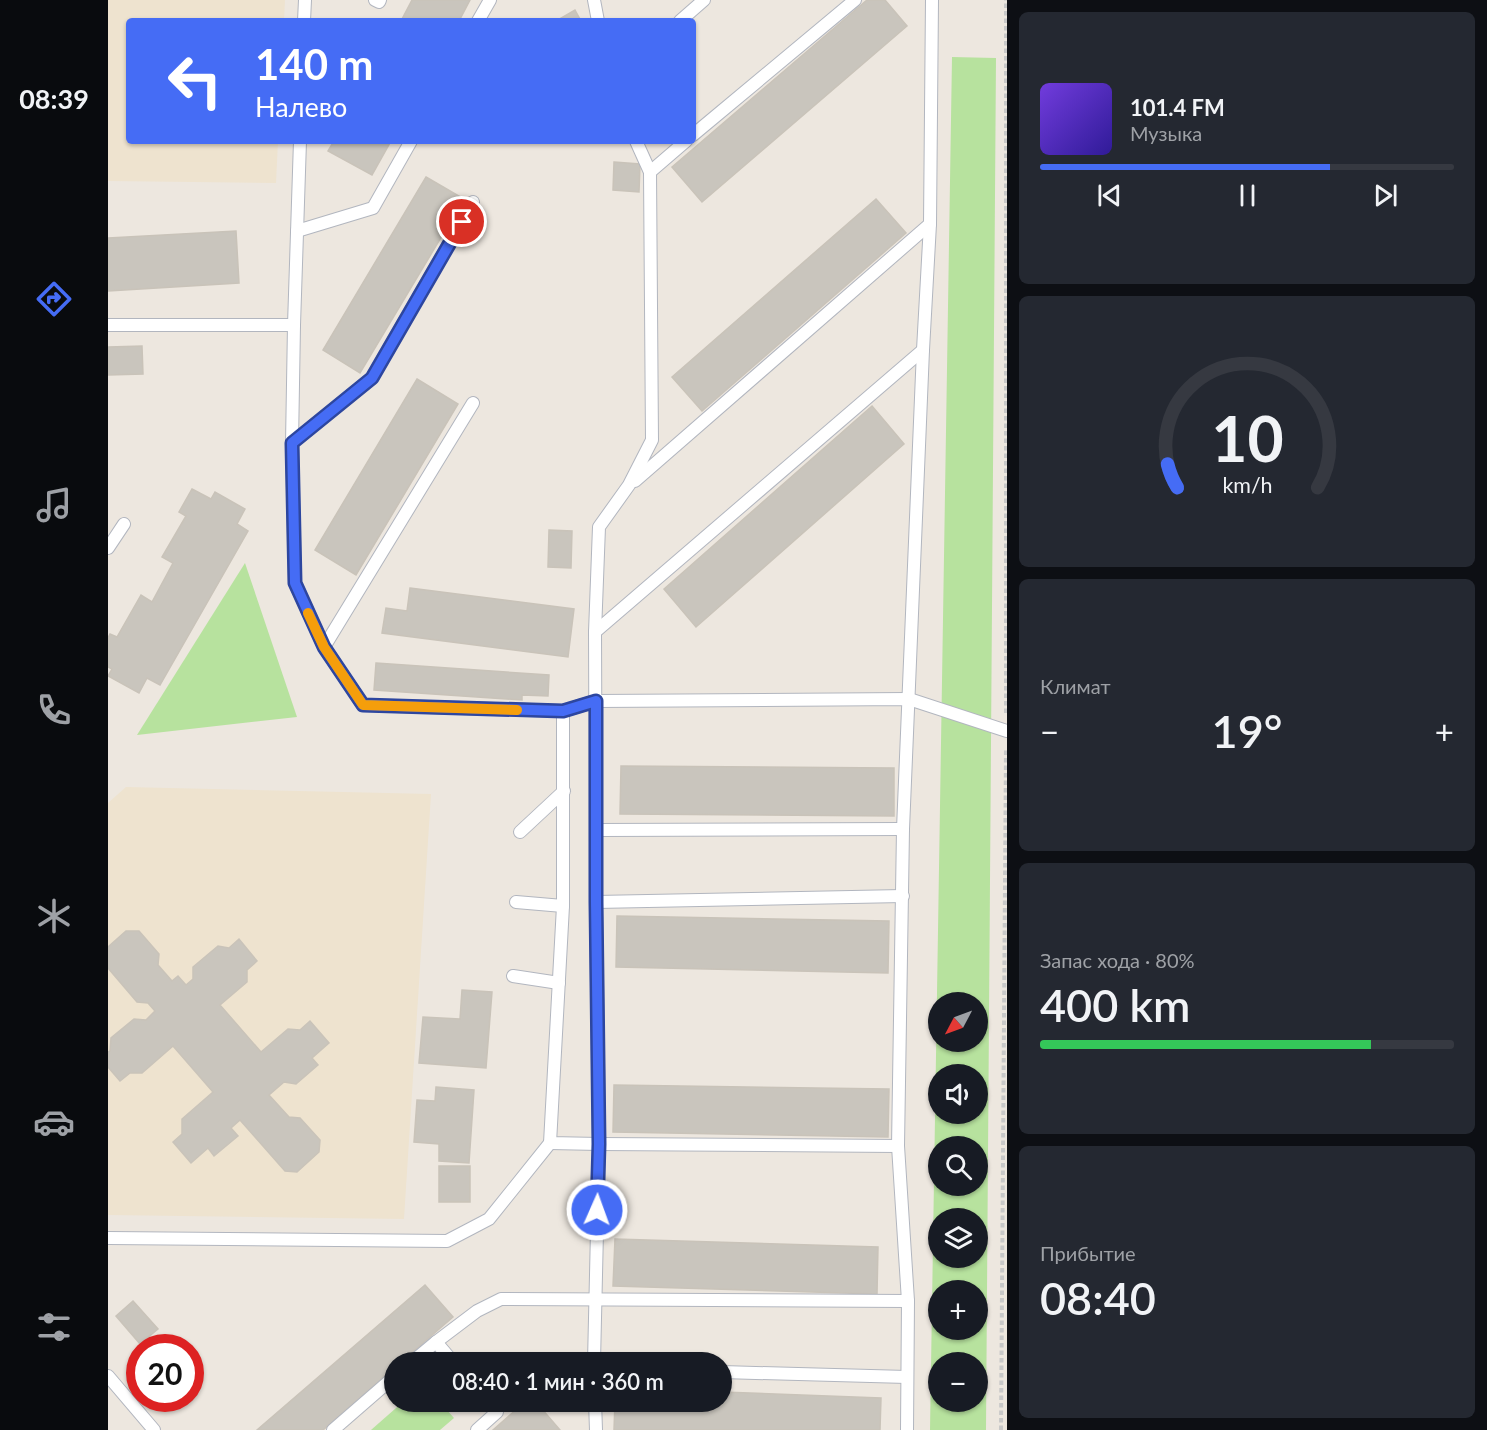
<!DOCTYPE html>
<html lang="ru">
<meta charset="utf-8">
<style>
:root{--surface:#171b24;--page:#242831;--text:#f1f3f6;--muted:#9ea1a6;--line:#363941;--accent:#456cf5}
body{margin:0;font-family:Lato,sans-serif;background:var(--page);color:var(--text);height:100vh;display:flex;flex-direction:column;font-size:22px;white-space:nowrap}
*{box-sizing:border-box;margin:0}
p{font-size:20px;color:var(--muted)}
.icon{flex:none;width:33px;height:33px;fill:none;stroke:currentColor;stroke-width:2;stroke-linecap:round;stroke-linejoin:round}
.map{position:relative;flex:1;overflow:hidden}
.drawer{display:flex;flex-direction:column;gap:12px;padding:12px;background:#0d0f14;width:480px}
.drawer>*{flex:none}
.hud{position:absolute;left:18px;top:18px;width:570px;height:126px;border-radius:6px;box-shadow:0 2px 4px #0004;background:#456cf5;color:#fff;overflow:hidden}
.needle{width:39px;rotate:229deg}
.tools{position:absolute;left:820px;top:992px;display:grid;gap:12px}
.tools a{display:grid;place-items:center;width:60px;height:60px;border-radius:50%;background:var(--surface);box-shadow:0 2px 4px #0004;font-size:30px}
.speed{position:absolute;left:18px;top:1334px;display:flex;gap:12px;font-size:30px;font-weight:700;text-align:center}
.speed>*{display:grid;place-content:center;width:78px;height:78px;border-radius:50%;background:var(--surface);box-shadow:0 2px 4px #0004;line-height:1}
.speed .limit{border:9px solid #d22;background:#fff;color:#111}
.pin{position:absolute;display:grid;place-items:center;width:51px;height:51px;color:#fff;margin:-26px;border:3px solid #fff;border-radius:50%;box-shadow:0 2px 6px #0007}
.me{position:absolute;width:66px;margin:-33px;rotate:2deg;stroke-linejoin:round;filter:drop-shadow(0 0 4px #0008)}
.turn{display:flex;align-items:center;gap:21px;height:126px;padding:0 30px;font-size:27px}
.turn .icon{width:78px;height:78px;stroke-width:2.5}
.turn b{display:block;font-size:42px;line-height:51px}
.big{font-size:45px;font-weight:600;line-height:1.1}
.drawer .widget{flex:1;display:flex;flex-direction:column;justify-content:center;gap:9px;min-width:0;padding:0 21px;border-radius:9px;background:var(--page)}
.drawer .dial{align-items:center;gap:0}
.dial svg{height:156px;overflow:visible;fill:none;stroke:var(--line);stroke-width:7;stroke-linecap:round;text-anchor:middle}
.dial text{fill:var(--text);stroke:none}
.song{display:flex;align-items:center;gap:18px}
.cover{width:72px;height:72px;border-radius:9px;background:linear-gradient(135deg,hsl(260 70% 55%),hsl(250 70% 35%))}
.played{height:6px;border-radius:3px;background:linear-gradient(90deg,var(--accent) 70%,var(--line) 70%)}
.keys{display:flex;justify-content:space-around;direction:ltr}
.heat{display:flex;justify-content:space-between;align-items:center;font-size:33px;direction:ltr}
.charge{height:9px;border-radius:4px;background:linear-gradient(90deg,#34c759 80%,var(--line) 0)}
.trip{position:absolute;left:276px;top:1352px;width:348px;height:60px;border-radius:30px;background:var(--surface);box-shadow:0 2px 4px #0004;font-weight:600;line-height:60px;text-align:center}
main{display:flex;flex:1;min-height:0}
.tab-bar{display:flex;flex-direction:column;width:108px;justify-content:space-around;align-items:center;background:#090b0e;color:var(--muted)}
.tab-bar .icon{width:42px;height:42px}
.tab-bar .selected{color:var(--accent)}
.tab-bar b{font-size:27px;color:var(--text)}
.map>svg:first-child{display:block}
</style>
<main>
<nav class="tab-bar">
<b>08:39</b>
<svg class="icon selected" aria-label="directions" viewBox="0 0 24 24"><path d="M12 3l9 9-9 9-9-9zM9 14v-3h6M13 9l2 2-2 2"/></svg>
<svg class="icon" aria-label="music" viewBox="0 0 24 24"><path d="M9 18V5l10-2v13"/><circle cx="6" cy="18" r="3"/><circle cx="16" cy="16" r="3"/></svg>
<svg class="icon" aria-label="phone" viewBox="0 0 24 24"><path d="M5 4h4l2 5-3 2q2 4 5 5l2-3 5 2v4C11 20 4 13 5 4z"/></svg>
<svg class="icon" aria-label="climate" viewBox="0 0 24 24"><path d="M12 3v18M4 7l16 10M4 17L20 7"/></svg>
<svg class="icon" aria-label="car" viewBox="0 0 24 24"><path d="M5 17H2v-5l4-1 3-4h7l3 4 3 1v5h-3M9 17h6M6 11h13"/><circle cx="7" cy="17" r="2"/><circle cx="17" cy="17" r="2"/></svg>
<svg class="icon" aria-label="filters" viewBox="0 0 24 24"><path d="M4 7h16M4 17h16"/><circle cx="9" cy="7" r="2"/><circle cx="15" cy="17" r="2"/></svg>
</nav>
<div class="map">
<svg width="899" height="1430" viewBox="0 0 899 1430">
<rect width="100%" height="100%" fill="#ede7df"/>
<g fill="#eee3cf">
<path d="M0,0h177l-1,21h-155v120h149l-2,42 -168,-2z"/>
<path d="M18,787l305,7 -27,425 -296,-4v-412z"/>
</g>
<g fill="#b7e29e" fill-rule="evenodd">
<path d="M844,57l44,1 -10,1372h-56zM831,1002h39v39h-39zM831,1074h39v39h-39zM831,1146h39v39h-39zM831,1218h39v39h-39zM831,1290h39v39h-39zM831,1362h39v39h-39z"/>
<path d="M137,563l52,154 -160,18z"/>
<path d="M296,1401h35l15,17 -14,12h-69z"/>
</g>
<g fill="#c9c5bd" stroke="#c9c3b9" stroke-width="1.5">
<path d="M304,0h58l-11,21h-58z"/>
<path d="M759,0h18l22,26 -205,176 -30,-35z"/>
<path d="M467,10l6,11h-25z"/>
<path d="M226,141h57l-19,34 -44,-24z"/>
<path d="M506,162l26,2 -1,28 -26,-2z"/>
<path d="M318,177l38,22 -104,174 -37,-23z"/>
<path d="M768,199l30,34 -204,178 -30,-34z"/>
<path d="M128,231l3,52 -131,8v-53z"/>
<path d="M34,346l1,28 -35,1v-28z"/>
<path d="M309,379l41,25 -102,171 -41,-25z"/>
<path d="M764,406l32,38 -208,183 -32,-38z"/>
<path d="M84,489l19,10 4,-7 30,17 -8,15 11,7 -88,154 -13,-7 -8,15 -31,-17 4,-7 -4,-2v-29l2,-4 7,3 24,-42 11,7 21,-39 -11,-6 24,-41 -7,-4z"/>
<path d="M441,530l23,1 -1,37 -23,-1z"/>
<path d="M302,588l164,21 -6,48 -186,-24 4,-25 21,3z"/>
<path d="M268,663l173,12 -1,21 -26,-1v5l-148,-10z"/>
<path d="M513,766l273,2v48l-274,-2z"/>
<path d="M509,916l272,5 -1,52 -272,-6z"/>
<path d="M18,931h13l20,23 -1,11 14,16 6,-5 8,9 7,-6v-12l25,-21 11,2 10,-9 18,22 -10,9v12l-27,23 41,47 27,-23 12,1 10,-9 19,22 -17,15 6,7 -22,19 -12,-2 -15,13 20,22 11,1 20,22 -1,12 -22,20 -12,-1 -45,-51 -9,8 7,8 -24,20 -6,-8 -17,15 -18,-21 9,-8v-15l31,-27 -40,-46 -31,27h-12l-10,8 -12,-14v-15l2,-1 1,-13 23,-19 12,1 9,-9 -7,-8 -11,-1 -29,-34v-21z"/>
<path d="M354,990l30,2 -6,76 -67,-5 4,-46 37,2z"/>
<path d="M506,1085l275,4 -1,48 -275,-5z"/>
<path d="M328,1087l38,3 -5,73 -30,-2v-17l-25,-2 3,-42 18,1z"/>
<rect x="331" y="1166" width="31" height="36"/>
<path d="M507,1239l263,8 -1,47 -264,-8z"/>
<path d="M317,1285l28,32 -52,45h-7v6l-71,62h-66z"/>
<path d="M25,1301l25,28 -18,15 -24,-28z"/>
<path d="M614,1392l159,6 -1,32h-266l1,-29h107z"/>
<path d="M418,1401h9l25,29h-67z"/>
</g>
<g fill="none" stroke-linecap="round" stroke-linejoin="round">
<defs>
<g id="lane">
<path d="M267,0l4,2 1,-2"/>
<path d="M486,0l4,21"/>
<path d="M196,21l1,-21"/>
<path d="M370,21l12,-21"/>
<path d="M572,21l24,-21"/>
<path d="M585,135l162,-135"/>
<path d="M192,141l-6,184 -2,118 3,140 29,64 39,58 200,6 33,-10 313,-2 98,32"/>
<path d="M542,172l36,-31"/>
<path d="M189,231l76,-23 38,-67"/>
<path d="M0,325h186"/>
<path d="M184,443l80,-65 101,-176"/>
<path d="M527,481l295,-257"/>
<path d="M0,548l16,-24"/>
<path d="M487,632l328,-282"/>
<path d="M216,647l149,-244"/>
<path d="M455,711v195l-13,237 49,1 299,2"/>
<path d="M489,830l306,-1"/>
<path d="M412,832l44,-41"/>
<path d="M408,902l47,4"/>
<path d="M488,902l307,-6"/>
<path d="M405,976l46,7"/>
<path d="M0,1238l339,3 42,-22 61,-76"/>
<path d="M328,1342l41,-31 24,-12 407,2"/>
<path d="M304,1362l24,-20 17,20"/>
<path d="M486,1362l5,-218 -3,-242 -1,-270 4,-105 30,-42 23,-45 -2,-268 -14,-31"/>
<path d="M614,1372l185,5"/>
<path d="M0,1376l46,54"/>
<path d="M487,1401l1,29"/>
<path d="M225,1430l61,-53"/>
<path d="M369,1430l20,-18 -10,-11"/>
<path d="M799,1430l1,-129 -10,-155 5,-317 20,-479 7,-126 2,-224"/>
</g>
</defs>
<use href="#lane" stroke="#b2b6bf" stroke-width="14"/>
<g stroke="#c8c8c8" stroke-width="4" stroke-dasharray="4.5 3" stroke-linecap="butt">
<path d="M898,713v-713"/>
<path d="M893,1430l5,-682"/>
</g>
<use href="#lane" stroke="#fff" stroke-width="12"/>
</g>
<g fill="none" stroke-linecap="round" stroke-linejoin="round">
<defs>
<path id="route" d="M354,222l-90,156 -80,65 3,140 29,64 39,58 200,6 33,-10v201l3,242 -2,66"/>
</defs>
<use href="#route" stroke="#2d469f" stroke-width="15"/>
<use href="#route" stroke="#456cf5" stroke-width="10"/>
<path stroke="#f59e0b" stroke-width="10" d="M200,613l16,34 39,58 154,5"/>
</g>
</svg>
<div class="tools">
<a><svg class="needle" viewBox="-14 -14 28 28"><path d="M0-13l5 13h-10z" fill="#e53935"/><path d="M0 13l5-13h-10z" fill="#9ea1a6"/></svg></a>
<a><svg class="icon" aria-label="sound" viewBox="0 0 24 24"><path d="M4 9h4l5-4v14l-5-4H4zM17 9q2 3 0 6"/></svg></a>
<a><svg class="icon" aria-label="search" viewBox="0 0 24 24"><circle cx="10" cy="10" r="6"/><path d="M15 15l6 6"/></svg></a>
<a><svg class="icon" aria-label="layers" viewBox="0 0 24 24"><path d="M12 4l9 5-9 5-9-5zM3 14l9 5 9-5"/></svg></a>
<a>+</a>
<a>−</a>
</div>
<div class="speed"><div class="limit">20</div></div>
<div class="pin" style="left:354px;top:222px;background:#d93025"><svg class="icon" aria-label="arrive" viewBox="0 0 24 24"><path d="M6 21V4h12l-3 4 3 4H6"/></svg></div>
<svg class="me" style="left:489px;top:1210px" viewBox="-20 -20 40 40"><circle r="17" fill="#456cf5" stroke="#fff" stroke-width="3"/><path d="M0-11L8 9 0 5-8 9z" fill="#fff"/></svg>
<div class="trip">08:40 · 1 мин · 360 m</div>
<div class="hud">
<div class="turn"><svg class="icon" aria-label="left" viewBox="0 0 24 24"><path d="M17 20v-9H6M10 6l-5 5 5 5"/></svg><div><b>140 m</b>Налево</div></div>
</div>
</div>
<section class="drawer">
<div class="widget">
<div class="song"><i class="cover"></i><div><b>101.4 FM</b><p>Музыка</p></div></div>
<div class="played"></div>
<div class="keys"><svg class="icon" aria-label="previous" viewBox="0 0 24 24"><path d="M18 5L8 12l10 7zM5 5v14"/></svg><svg class="icon" aria-label="pause" viewBox="0 0 24 24"><path d="M8 5v14M16 5v14"/></svg><svg class="icon" aria-label="next" viewBox="0 0 24 24"><path d="M6 5l10 7-10 7zM19 5v14"/></svg></div>
</div>
<div class="widget dial"><svg viewBox="0 0 100 80">
<path d="M14 69A42 42 0 1 1 86 69"/>
<path d="M14 69A42 42 0 0 1 9 57" stroke="#456cf5"/>
<text x="50" y="56" font-size="32" font-weight="700">10</text>
<text x="50" y="72" font-size="11">km/h</text>
</svg></div>
<div class="widget"><p>Климат</p>
<div class="heat"><a>−</a><b class="big">19°</b><a>+</a></div>
</div>
<div class="widget"><p>Запас хода · 80%</p><b class="big">400 km</b><div class="charge"></div></div>
<div class="widget"><p>Прибытие</p><b class="big">08:40</b></div>
</section>
</main>
